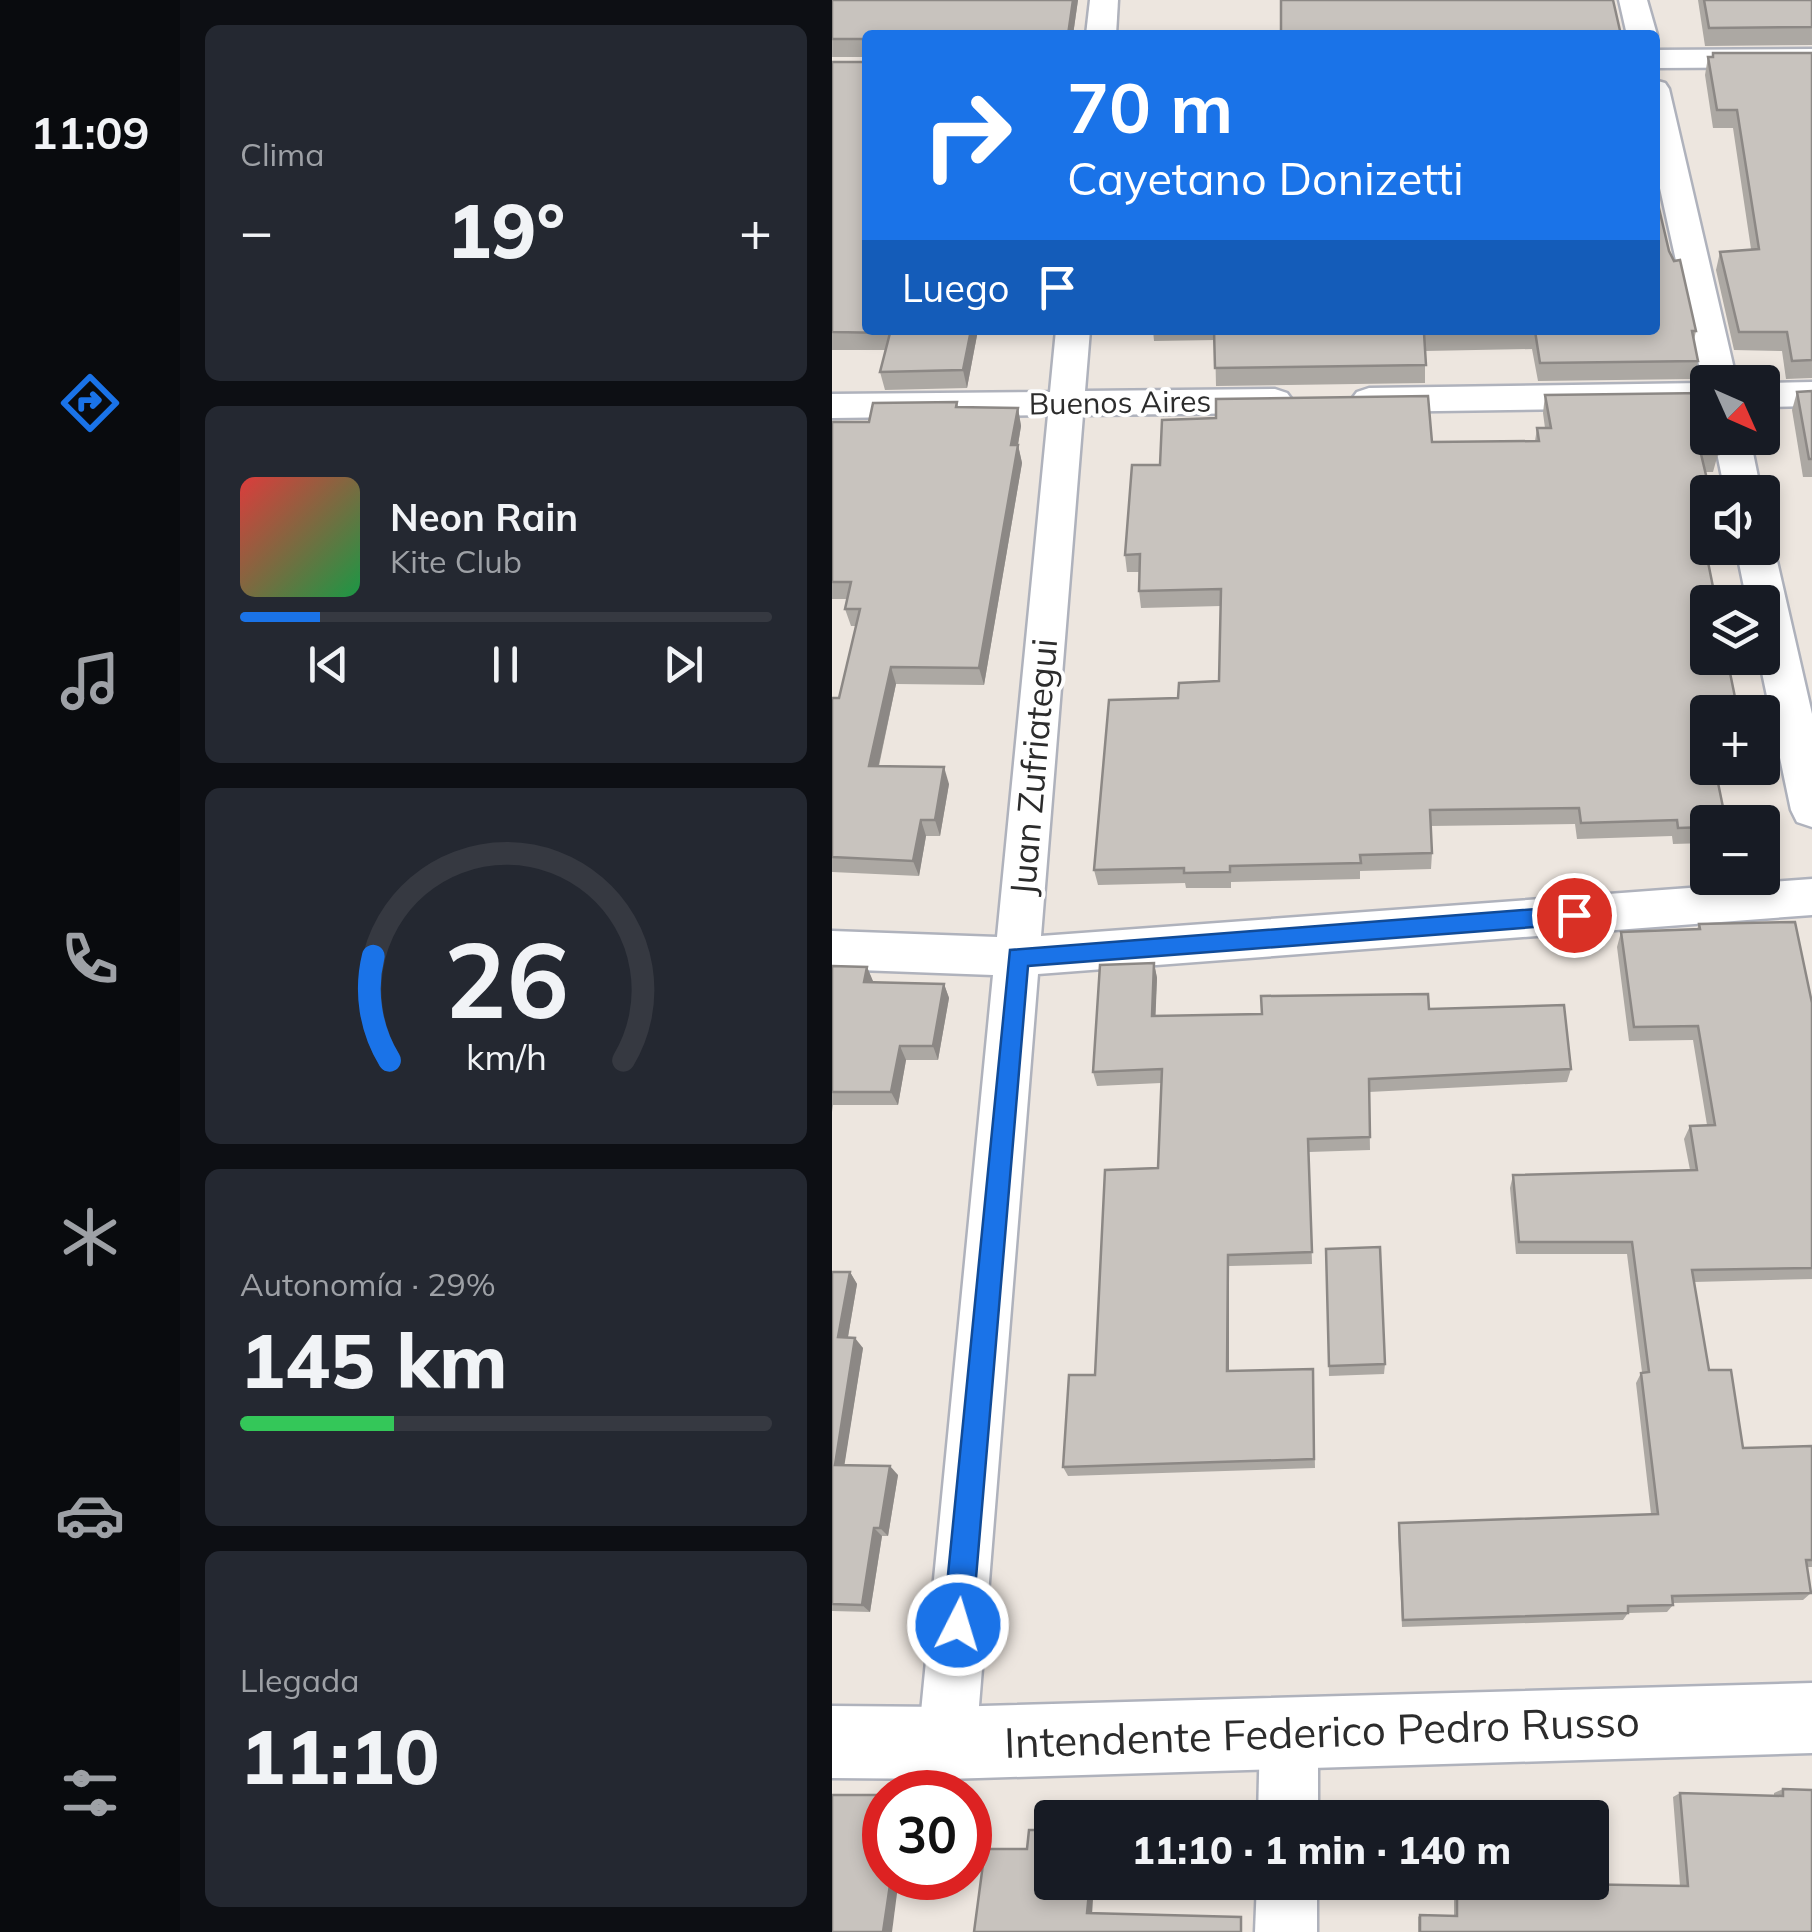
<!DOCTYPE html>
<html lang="es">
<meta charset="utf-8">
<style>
:root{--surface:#171b24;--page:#242831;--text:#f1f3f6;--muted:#9ea1a6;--line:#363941;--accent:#1a73e8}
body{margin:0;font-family:Mulish,sans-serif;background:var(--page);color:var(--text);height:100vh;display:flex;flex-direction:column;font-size:38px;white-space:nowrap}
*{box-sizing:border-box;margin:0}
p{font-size:32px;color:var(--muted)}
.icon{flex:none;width:55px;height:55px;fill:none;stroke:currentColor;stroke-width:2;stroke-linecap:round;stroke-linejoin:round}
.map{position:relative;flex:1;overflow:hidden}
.side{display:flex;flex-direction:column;gap:25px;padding:25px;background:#0d0f14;width:652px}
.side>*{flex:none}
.hud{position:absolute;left:30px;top:30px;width:798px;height:305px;border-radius:10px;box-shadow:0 5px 15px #0003;background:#1a73e8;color:#fff;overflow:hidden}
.needle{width:65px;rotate:135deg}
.tools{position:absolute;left:858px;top:365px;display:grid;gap:20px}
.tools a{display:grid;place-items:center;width:90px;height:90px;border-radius:10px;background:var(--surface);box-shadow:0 5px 15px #0003;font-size:50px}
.speed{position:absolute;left:30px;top:1770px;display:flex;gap:20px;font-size:50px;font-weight:700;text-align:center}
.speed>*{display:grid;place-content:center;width:130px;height:130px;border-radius:50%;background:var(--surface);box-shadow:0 5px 15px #0003;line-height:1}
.speed .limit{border:15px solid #d22;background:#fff;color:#111}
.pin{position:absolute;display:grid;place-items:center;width:85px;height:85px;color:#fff;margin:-42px;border:5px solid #fff;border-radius:50%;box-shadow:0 2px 10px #0007}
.me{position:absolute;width:110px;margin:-55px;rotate:5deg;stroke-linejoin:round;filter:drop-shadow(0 0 8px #0008)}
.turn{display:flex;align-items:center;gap:35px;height:210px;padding:0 40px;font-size:45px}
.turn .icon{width:130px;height:130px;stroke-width:2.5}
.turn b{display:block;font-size:70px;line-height:85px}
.then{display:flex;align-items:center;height:95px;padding:0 40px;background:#0003;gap:20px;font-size:38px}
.big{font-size:75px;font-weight:800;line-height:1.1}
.side .card{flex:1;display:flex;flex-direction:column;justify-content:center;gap:15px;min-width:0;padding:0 35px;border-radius:15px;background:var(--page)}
.side .dial{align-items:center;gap:0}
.dial svg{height:260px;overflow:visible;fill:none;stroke:var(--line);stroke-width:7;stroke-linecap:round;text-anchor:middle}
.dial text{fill:var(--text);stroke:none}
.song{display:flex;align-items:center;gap:30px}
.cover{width:120px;height:120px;border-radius:15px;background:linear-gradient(135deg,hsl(0 70% 55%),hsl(140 70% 35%))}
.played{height:10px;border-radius:5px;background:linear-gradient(90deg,var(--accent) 15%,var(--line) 15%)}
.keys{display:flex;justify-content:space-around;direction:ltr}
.heat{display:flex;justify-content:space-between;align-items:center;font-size:55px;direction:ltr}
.charge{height:15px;border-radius:8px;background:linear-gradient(90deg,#34c759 29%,var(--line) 0)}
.trip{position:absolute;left:202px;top:1800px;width:575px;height:100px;border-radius:10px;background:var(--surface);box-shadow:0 5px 15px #0003;font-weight:800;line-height:100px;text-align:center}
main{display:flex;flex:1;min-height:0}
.tab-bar{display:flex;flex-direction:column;width:180px;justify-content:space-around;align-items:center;background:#090b0e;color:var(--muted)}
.tab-bar .icon{width:70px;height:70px}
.tab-bar .on{color:var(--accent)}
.tab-bar b{font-size:45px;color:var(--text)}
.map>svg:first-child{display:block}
</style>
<main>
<nav class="tab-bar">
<b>11:09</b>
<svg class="icon on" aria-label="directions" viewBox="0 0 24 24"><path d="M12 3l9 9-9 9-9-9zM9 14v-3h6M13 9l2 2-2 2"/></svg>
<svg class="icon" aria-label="music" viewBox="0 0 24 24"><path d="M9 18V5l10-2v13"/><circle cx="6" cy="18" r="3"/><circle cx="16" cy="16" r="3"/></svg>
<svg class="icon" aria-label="phone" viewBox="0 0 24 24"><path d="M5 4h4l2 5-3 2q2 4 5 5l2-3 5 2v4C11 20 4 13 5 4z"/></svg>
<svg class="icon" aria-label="climate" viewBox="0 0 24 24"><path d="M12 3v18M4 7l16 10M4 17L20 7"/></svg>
<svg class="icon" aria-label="car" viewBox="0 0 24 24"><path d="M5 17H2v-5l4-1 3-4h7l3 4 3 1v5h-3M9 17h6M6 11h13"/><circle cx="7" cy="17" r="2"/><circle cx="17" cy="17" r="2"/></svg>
<svg class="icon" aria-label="filters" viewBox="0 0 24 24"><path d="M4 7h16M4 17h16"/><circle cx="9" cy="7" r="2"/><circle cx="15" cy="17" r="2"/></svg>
</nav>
<section class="side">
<div class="card"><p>Clima</p>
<div class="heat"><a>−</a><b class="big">19°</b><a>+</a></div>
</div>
<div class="card">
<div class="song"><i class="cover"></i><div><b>Neon Rain</b><p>Kite Club</p></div></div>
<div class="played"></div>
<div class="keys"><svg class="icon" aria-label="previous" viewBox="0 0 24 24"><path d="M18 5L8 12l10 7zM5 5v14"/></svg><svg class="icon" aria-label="pause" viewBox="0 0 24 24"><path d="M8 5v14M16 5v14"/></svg><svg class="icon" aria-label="next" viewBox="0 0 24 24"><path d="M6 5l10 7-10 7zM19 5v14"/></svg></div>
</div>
<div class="card dial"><svg viewBox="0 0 100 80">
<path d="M14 69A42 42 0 1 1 86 69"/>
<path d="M14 69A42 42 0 0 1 9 37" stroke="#1a73e8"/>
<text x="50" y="56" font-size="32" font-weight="700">26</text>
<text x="50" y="72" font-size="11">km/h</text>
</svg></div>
<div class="card"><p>Autonomía · 29%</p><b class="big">145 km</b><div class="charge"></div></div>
<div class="card"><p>Llegada</p><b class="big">11:10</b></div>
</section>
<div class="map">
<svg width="980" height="1932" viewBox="0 0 980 1932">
<rect width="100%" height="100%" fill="#ede6df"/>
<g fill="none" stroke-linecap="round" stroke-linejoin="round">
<defs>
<g id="street">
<path d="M258,0h28l-2,35h-30z"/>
<path d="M787,0h28l10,35 -3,3 -27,-3z"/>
<path d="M980,49v18l-158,1v-18z"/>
<path d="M822,80l11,3 4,6 68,293h-30v25l-338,5 -12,-4 -6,-8 6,-8 12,-4 334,-5 -49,-222z"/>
<path d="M224,330h34l-5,61 190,-2 12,4 6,8 -6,8 -12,4 -192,2 -42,521 771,-57v36l-774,59 -62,769 -8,21 -21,8 -21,-8 -8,-21 75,-768 -161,-6v-38l165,6 51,-522 -216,3v-24l218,-2z"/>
<path d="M980,382v24l-50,1v-24z"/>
<path d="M882,438h36l11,54h-36z"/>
<path d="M930,537l6,1 6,10 38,166v113l-15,-5 -6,-12 -32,-152h3v-56h-15l-11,-54h26z"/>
<path d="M457,1704l21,8 8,21v85h-60l2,-85 8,-21z"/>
<path d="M425,1882h60v50h-62z"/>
</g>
<path id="secondary" d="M980,1683v70l-865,26 -115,-1v-72l115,1z"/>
</defs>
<use href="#street" stroke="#afb2bc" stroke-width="5"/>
<use href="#secondary" stroke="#afb2bc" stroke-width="5"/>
<use href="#street" fill="#fff" fill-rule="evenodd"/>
<use href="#secondary" fill="#fff" fill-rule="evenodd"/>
</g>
<g fill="#aca8a3">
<path d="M0,0h246l-5,35h-206l111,295 -11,58 -82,2 -5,-18 5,-22h-53v-288h33v-5h-33z"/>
<path d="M866,0h114v45l-107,1z"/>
<path d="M881,53h99v325l-26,1 -4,-28 -48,-1 -18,-80 4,-18 31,-3 -18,-121h-20l-8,-53 3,-18h4z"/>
<path d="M837,251l27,80 -2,9 4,21 -4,18 -156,2 -6,-32 -107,2v32l-209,3 -1,-46 -61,1 -1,-11h501z"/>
<path d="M980,391v86h-9l-11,-67 5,-18z"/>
<path d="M713,395l173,59 -5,18h-8l17,76 -5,16h-9l-1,279 -34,1 -1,-8 -95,3 -2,-15 -145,2 2,27 -1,16 -71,2v8l-129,3v6h-45l-1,-5 -87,2 -4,-15 84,-172 41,-17 2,-75 -80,2 -2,-17v-19h-12l-2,-17 35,-90 272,-23 103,-1 2,-13h8l-2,-15z"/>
<path d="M125,402l1,5 60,1 3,18 -3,19 4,18 -38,222 -88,-1 -17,82 70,18 -9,52h-14l-7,40 -87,-4v-174h7l17,-72h-5l-6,-17 2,-10h-15v-177h37z"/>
<path d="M867,924l113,79v276l-118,3 15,88 34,78 69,-2v121h-5l4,26 -8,7 -130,3v2l-6,7 -39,1 -5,7 -221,7 -4,-96 1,-8 252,-9 -15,-131 5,-10 1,-1 -15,-118h-111l-6,-66 3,-13 177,-5 -6,-31 6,-13 17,-1 -14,-85 -64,1 -12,-94 4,-15 76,-3z"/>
<path d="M322,963l3,15 -2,38 274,-7 142,60 -4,13 -198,10 1,58 -61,2 3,112 -83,2v105l84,-2 2,99 -247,8 -5,-9 32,-92 63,-207 3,-85 -64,3 -4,-14z"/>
<path d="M0,966l35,1 6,15 71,2 5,14 -11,62h-32l-8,45h-65l-1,7z"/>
<path d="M494,1249l59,115 -1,10 -55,2z"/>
<path d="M0,1272h18l7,12 -9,53 15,11 -19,117 54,10 -10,61h-6l-12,76 -38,-1z"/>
<path d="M951,1789l29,143h-394v-15l2,-2 34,1v-34l226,4 -7,-89 7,-4 94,3v-3z"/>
</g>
<g fill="#8c8885">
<path d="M241,0h5l-5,35h-5z"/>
<path d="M139,330h7l-11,58 -4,-18z"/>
<path d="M186,408l3,18 -6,36 -4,-17z"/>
<path d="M186,445l4,18 -38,222 -5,-17z"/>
<path d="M59,667l5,17 -21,98 -6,-16z"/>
<path d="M112,767l5,17 -9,52 -5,-16z"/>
<path d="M89,820l5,16 -7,40 -6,-15z"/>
<path d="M322,963l3,15 -2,52 -3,-14z"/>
<path d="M35,967l6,14 -3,16 -6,-15z"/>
<path d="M112,984l5,14 -11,62 -5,-14z"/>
<path d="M68,1046l6,14 -8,45 -7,-13z"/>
<path d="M396,1255l1,11v116l-2,-11z"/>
<path d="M18,1272l7,12 -11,64 -8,-11z"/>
<path d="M23,1338l8,10 -20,126 -8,-9z"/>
<path d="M58,1466l8,9 -10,61 -8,-8z"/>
<path d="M42,1528l8,8 -12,76 -8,-7z"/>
<path d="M59,1878h8l-7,54h-9z"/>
<path d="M258,1882h4l-2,33 -5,-2z"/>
</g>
<g fill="#c8c3be" stroke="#8c8885" stroke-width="2.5">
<path d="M0,0h241l-5,35h-201v295h104l-8,40 -83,2 10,-39 -58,-1v-270h33v-23h-33z"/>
<path d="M449,0h332l8,35h-340z"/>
<path d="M872,0h108v27l-103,1z"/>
<path d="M881,53h99v307l-20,1 -5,-29h-48l-19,-80 39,-3 -22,-139h-20l-9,-53h5z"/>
<path d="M822,187l15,64 5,10 6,-1 16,71h-4l6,30 -158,2 -5,-32 -111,2 2,32 -211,3 -1,-38h440z"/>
<path d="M980,391v68h-3l-12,-67z"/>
<path d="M873,393l2,10v35h7l4,16h-17l9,38h-3v55h-2l11,55h-9v56h20l11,54h-31v56h8l11,54h-19v5l-29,1 -1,-8 -96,3 -2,-15 -149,2 2,43 -72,2 1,8 -131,3v6l-46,1v-5l-90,2 15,-170 69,-2 1,-15 40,-2 2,-92 -82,2 1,-37 -15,1 7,-90h28l2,-45 54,-2v-19l212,-3 4,46 107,-1 -2,-13h14l-6,-33z"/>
<path d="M125,402l-1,5 62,1 -7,37h7l-39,223 -88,-1 -22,99 75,1 -9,53h-14l-8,41 -81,-4v-159h7l21,-89h-15l6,-27h-19v-160h37l4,-19z"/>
<path d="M963,922l17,81v265l-120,2 17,100h22l12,78 69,-2v114h-6l5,33 -139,3 1,9 -45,1v7l-225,7 -4,-97 259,-9 -17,-141 8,-1 -17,-130h-113l-6,-67 184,-5 -7,-44 25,-1 -17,-99 -64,1 -13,-95 79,-3 -1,-5z"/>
<path d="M322,963l-2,53 110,-2 -1,-18 167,-2 1,15 135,-4 7,64 -202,10 1,58 -62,2 4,113 -84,3 -1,116 86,-2 1,90 -251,8 6,-92h26l10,-205 53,-2 4,-99 -69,3 7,-107z"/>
<path d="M0,966l35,1 -3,15 80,2 -11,62h-33l-9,46h-59z"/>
<path d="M548,1247l5,117 -56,2 -3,-117z"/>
<path d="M0,1272h18l-12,65 17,1 -20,127 55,1 -10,62h-6l-12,77 -30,-1z"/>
<path d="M951,1789l29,1v142h-392v-17l37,1v-34l231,4 -8,-93 103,3z"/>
<path d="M0,1795h52v83h7l-8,54h-51z"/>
<path d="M197,1830h23v52h38l-3,31 154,4v15h-267l11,-83h42z"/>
</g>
<path fill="#1a73e8" stroke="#114b97" stroke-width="2.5" d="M742,906l11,9 -11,9 -546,42 -56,659 -4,10 -10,4 -11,-4 -4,-10 67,-675z"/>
<g text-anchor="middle" stroke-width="8" stroke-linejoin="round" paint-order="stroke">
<g font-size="30" fill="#2c2c2c" stroke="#fff">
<text transform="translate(288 403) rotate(-1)" y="10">Buenos Aires</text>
</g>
<g font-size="35" fill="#2c2c2c" stroke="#fff">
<text transform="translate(202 767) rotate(-85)" y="12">Juan Zufriategui</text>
</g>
<g font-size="42" fill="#2c2c2c" stroke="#fff">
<text transform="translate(490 1732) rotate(-2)" y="15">Intendente Federico Pedro Russo</text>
</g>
</g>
</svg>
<div class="tools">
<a><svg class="needle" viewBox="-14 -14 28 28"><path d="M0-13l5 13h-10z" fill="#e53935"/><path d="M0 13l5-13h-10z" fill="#9ea1a6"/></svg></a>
<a><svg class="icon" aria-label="sound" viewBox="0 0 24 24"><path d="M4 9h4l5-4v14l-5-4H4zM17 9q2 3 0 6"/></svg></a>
<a><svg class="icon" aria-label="layers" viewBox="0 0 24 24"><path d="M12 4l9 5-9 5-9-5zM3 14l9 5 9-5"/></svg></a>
<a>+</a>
<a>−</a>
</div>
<div class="speed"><div class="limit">30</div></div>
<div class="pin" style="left:742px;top:915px;background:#d93025"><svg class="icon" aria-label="arrive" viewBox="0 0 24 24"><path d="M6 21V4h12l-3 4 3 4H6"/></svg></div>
<svg class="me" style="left:126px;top:1625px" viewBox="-20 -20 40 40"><circle r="17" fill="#1a73e8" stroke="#fff" stroke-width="3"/><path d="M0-11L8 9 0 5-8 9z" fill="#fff"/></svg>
<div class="trip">11:10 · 1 min · 140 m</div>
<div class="hud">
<div class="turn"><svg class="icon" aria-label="right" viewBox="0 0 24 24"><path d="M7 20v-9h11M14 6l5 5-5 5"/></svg><div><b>70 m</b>Cayetano Donizetti</div></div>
<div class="then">Luego<svg class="icon" aria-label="arrive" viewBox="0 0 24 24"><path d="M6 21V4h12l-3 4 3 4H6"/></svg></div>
</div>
</div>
</main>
